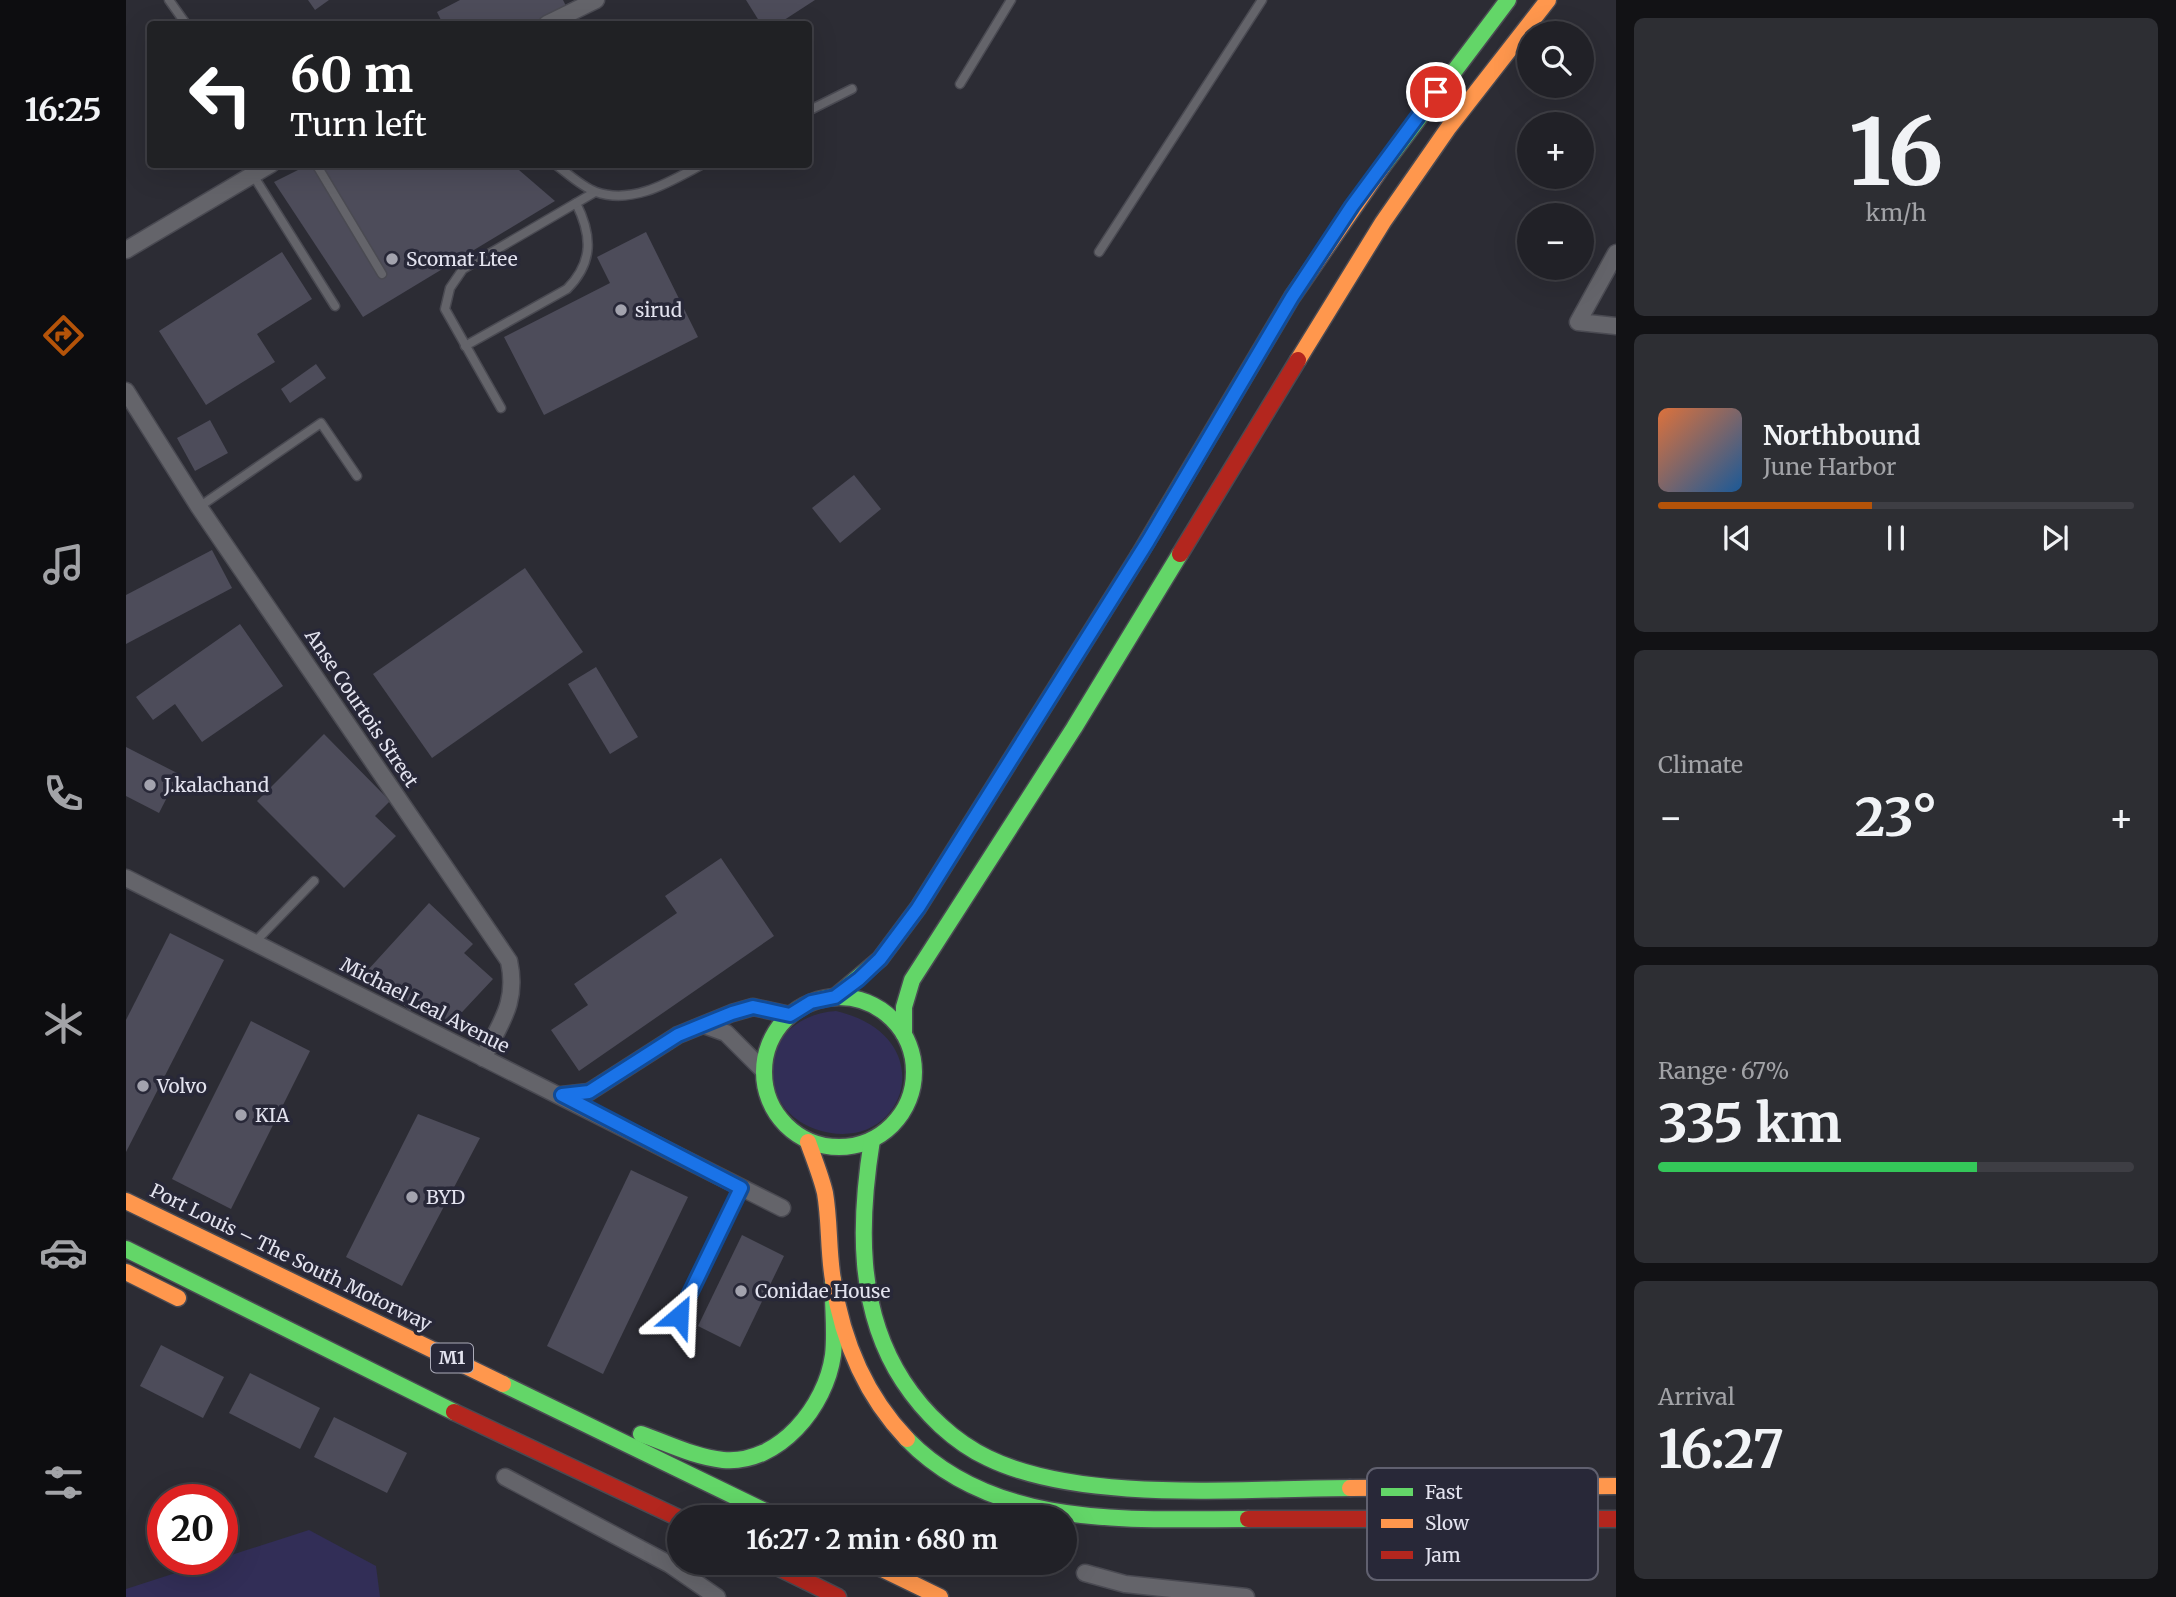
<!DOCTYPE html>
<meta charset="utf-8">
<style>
:root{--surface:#212127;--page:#2d2e33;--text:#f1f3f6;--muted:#a2a3a7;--line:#3e3e44;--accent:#b45309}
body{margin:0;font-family:Merriweather,serif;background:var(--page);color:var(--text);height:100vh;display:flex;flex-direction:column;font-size:26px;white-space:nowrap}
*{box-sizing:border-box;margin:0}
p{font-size:23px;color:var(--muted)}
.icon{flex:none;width:38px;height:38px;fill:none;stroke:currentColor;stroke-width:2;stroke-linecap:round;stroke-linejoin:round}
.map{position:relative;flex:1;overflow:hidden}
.sheet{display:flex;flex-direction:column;gap:18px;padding:18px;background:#121215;width:560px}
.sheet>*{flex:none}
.guide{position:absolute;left:21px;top:21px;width:665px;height:147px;border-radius:7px;box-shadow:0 7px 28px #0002,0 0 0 2px var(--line);background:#202124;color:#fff;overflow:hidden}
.controls{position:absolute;left:1391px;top:21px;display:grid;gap:14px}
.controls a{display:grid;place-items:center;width:77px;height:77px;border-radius:50%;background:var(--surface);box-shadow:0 7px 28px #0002,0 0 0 2px var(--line);font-size:35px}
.speed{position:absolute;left:21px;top:1484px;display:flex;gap:14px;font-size:35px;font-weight:700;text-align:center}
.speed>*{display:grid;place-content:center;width:91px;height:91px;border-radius:50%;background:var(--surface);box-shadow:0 7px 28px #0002,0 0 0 2px var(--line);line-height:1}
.speed .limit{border:10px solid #d22;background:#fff;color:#111}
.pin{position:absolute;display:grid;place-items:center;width:60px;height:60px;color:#fff;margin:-30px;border:4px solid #fff;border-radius:50%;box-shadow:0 2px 7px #0007}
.me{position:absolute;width:77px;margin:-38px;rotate:26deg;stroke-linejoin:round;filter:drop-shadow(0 0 5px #0008)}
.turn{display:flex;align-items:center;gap:24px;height:147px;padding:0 28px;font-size:32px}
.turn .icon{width:91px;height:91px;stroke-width:2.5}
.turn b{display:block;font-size:49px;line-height:60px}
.big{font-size:52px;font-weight:700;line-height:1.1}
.sheet .widget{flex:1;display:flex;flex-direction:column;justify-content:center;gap:10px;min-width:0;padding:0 24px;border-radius:10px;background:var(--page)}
.sheet .dial{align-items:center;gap:0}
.dial b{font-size:91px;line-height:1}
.song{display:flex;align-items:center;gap:21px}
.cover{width:84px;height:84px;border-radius:10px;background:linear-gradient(135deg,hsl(20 70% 55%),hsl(210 70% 35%))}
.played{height:7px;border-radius:4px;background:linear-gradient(90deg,var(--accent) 45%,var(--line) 45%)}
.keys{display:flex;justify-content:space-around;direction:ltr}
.heat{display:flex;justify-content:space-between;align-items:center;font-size:38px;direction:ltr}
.charge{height:10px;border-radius:5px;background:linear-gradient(90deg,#34c759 67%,var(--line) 0)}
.trip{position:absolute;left:541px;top:1505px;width:410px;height:70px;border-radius:35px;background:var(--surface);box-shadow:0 7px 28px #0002,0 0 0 2px var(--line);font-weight:700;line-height:70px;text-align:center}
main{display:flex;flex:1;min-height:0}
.dock{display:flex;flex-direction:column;width:126px;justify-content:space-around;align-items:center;background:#0d0d10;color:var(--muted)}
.dock .icon{width:49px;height:49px}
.dock .active{color:var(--accent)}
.dock b{font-size:32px;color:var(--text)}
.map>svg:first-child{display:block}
</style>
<main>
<nav class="dock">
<b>16:25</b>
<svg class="icon active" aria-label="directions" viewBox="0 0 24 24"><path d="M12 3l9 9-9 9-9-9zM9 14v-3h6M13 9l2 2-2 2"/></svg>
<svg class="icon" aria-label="music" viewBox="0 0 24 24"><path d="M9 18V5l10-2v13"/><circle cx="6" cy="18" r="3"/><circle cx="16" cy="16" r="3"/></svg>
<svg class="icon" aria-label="phone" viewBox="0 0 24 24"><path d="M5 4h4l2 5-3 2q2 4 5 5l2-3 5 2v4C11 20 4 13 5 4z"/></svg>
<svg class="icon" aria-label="climate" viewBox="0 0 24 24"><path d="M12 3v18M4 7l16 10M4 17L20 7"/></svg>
<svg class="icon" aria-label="car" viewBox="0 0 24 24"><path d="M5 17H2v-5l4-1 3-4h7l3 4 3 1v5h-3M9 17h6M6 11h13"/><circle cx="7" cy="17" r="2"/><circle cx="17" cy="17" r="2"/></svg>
<svg class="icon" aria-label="filters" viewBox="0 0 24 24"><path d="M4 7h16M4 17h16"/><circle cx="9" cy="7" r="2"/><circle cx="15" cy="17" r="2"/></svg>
</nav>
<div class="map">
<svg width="1490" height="1597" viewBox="0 0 1490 1597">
<rect width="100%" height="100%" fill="#2c2c34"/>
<g fill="#322e57">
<path d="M710,1011c111,26 68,149 -21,118 -16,-6 -32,-18 -38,-35 -18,-46 15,-80 59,-83z"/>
<path d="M183,1530l67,36 4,31h-254v-8z"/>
</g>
<g fill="#4d4c5a">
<path d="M182,0h21l-14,10z"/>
<path d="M334,0h103l6,12 -25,12h-101l-6,-12z"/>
<path d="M620,0h69l-37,24h-17z"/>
<path d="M184,164h202l43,37 -192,116 -89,-135z"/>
<path d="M520,232l52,105 -154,78 -40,-78 106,-54 -13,-26z"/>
<path d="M156,252l30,47 -55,35 18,28 -69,43 -47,-74z"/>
<path d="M190,364l10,14 -36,25 -9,-14z"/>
<path d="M84,420l18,33 -33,18 -18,-33z"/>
<path d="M728,475l27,34 -41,34 -28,-35z"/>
<path d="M86,550l20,38 -106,56v-49z"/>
<path d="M399,568l58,84 -151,106 -59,-84z"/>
<path d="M114,624l43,62 -81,56 -27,-38 -22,16 -17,-23z"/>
<path d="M470,667l42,70 -28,17 -42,-70z"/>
<path d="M198,734l66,67 -15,15 21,20 -52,52 -87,-87z"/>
<path d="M0,747l53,27 -20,39 -33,-17z"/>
<path d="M595,858l53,78 -195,135 -28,-41 37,-25 -14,-21 103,-71 -12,-17z"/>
<path d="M303,903l44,41 -9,9 29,26 -43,46 -28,-26 -12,12 -43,-40z"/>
<path d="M44,933l54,27 -98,192v-132z"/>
<path d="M125,1021l59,30 -79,158 -59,-30z"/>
<path d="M292,1114l62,24 -78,148 -56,-29z"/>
<path d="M505,1170l57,27 -85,177 -56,-28z"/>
<path d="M616,1235l42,21 -44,91 -42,-21z"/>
<path d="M35,1345l63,32 -21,41 -63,-32z"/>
<path d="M124,1373l70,35 -20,41 -71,-36z"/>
<path d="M208,1417l73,36 -20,40 -73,-36z"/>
</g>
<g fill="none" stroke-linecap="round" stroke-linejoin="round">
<defs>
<g id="lane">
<path d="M43,0l17,24"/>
<path d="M834,84l51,-84"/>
<path d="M682,111l44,-22"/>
<path d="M190,164l66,110"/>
<path d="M429,164c12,9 27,23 41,28 38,13 75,-11 107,-28"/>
<path d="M127,175l82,131"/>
<path d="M973,252l163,-252"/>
<path d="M339,346l102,-57c27,-27 25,-54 9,-86"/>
<path d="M375,408l-56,-99 5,-21 13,-19 132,-77"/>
<path d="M73,507l122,-84 36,53"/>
<path d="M129,942l59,-61"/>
<path d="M553,1316l62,-128"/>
</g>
<g id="street">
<path d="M421,24l49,-24"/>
<path d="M0,250l145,-86"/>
<path d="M1490,253l-38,69 38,4"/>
<path d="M0,391l73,116 310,454c9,41 -8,61 -26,97"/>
<path d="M0,878l656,330"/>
<path d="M578,1025l22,8 37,37"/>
<path d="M436,1095l27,-3 89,-57 54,-22 21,-6 37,8"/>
<path d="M379,1477l164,87 48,33"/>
<path d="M959,1573l40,11 121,13"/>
</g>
<g id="fast">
<path d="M1256,167l126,-167"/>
<circle cx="713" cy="1072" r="75"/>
<path d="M709,997l45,-38 38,-51 221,-353"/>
<path d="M778,1034v-27l8,-27 162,-252 106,-174"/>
<path d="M746,1140c-13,81 -16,169 31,241 21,32 51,61 85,77 95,46 257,30 362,30"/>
<path d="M0,1249l328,163"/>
<path d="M377,1384l274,133"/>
<path d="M515,1434c26,9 53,23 82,26 56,5 103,-54 110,-105 3,-25 -1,-50 0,-75"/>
<path d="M781,1439c88,91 225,80 341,80"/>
</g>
<g id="slow">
<path d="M1172,360l85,-138 66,-95 99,-127"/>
<path d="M1013,555l153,-258 90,-130"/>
<path d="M682,1142c6,17 13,34 17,51 5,29 3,58 8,87 9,59 32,115 74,159"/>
<path d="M0,1201l377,183"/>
<path d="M0,1272l52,26"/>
<path d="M1224,1488l266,-2"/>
<path d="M744,1563l70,34"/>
</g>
<g id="jam">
<path d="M1054,554l118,-194"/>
<path d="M328,1412l225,106"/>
<path d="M1122,1519h368"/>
<path d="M643,1563l69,34"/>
</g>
</defs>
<use href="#lane" stroke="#4a4a52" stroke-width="11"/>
<use href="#street" stroke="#4a4a52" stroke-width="19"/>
<use href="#fast" stroke="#4a4a52" stroke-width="19"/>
<use href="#slow" stroke="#4a4a52" stroke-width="19"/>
<use href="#jam" stroke="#4a4a52" stroke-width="19"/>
<use href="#lane" stroke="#64646a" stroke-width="8"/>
<use href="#street" stroke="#64646a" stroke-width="16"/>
<use href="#fast" stroke="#63d668" stroke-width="16"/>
<use href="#slow" stroke="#ff974d" stroke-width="16"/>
<use href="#jam" stroke="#b3261e" stroke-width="16"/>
</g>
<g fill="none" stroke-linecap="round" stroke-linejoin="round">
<defs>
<path id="route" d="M553,1316l62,-128 -179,-93 27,-3 89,-57 54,-22 21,-6 37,8 21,-13 24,-5 24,-18 21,-20 38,-51 230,-367 144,-244 60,-91 84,-114"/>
</defs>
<use href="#route" stroke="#114b97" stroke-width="18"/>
<use href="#route" stroke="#1a73e8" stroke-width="12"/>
</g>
<g fill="#a3a3ae" stroke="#282838" stroke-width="2.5">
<circle cx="266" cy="259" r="7"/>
<circle cx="495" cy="310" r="7"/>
<circle cx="24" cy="785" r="7"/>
<circle cx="17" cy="1086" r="7"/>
<circle cx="115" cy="1115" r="7"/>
<circle cx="286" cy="1197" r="7"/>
<circle cx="615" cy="1291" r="7"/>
</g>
<g text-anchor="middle" stroke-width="7" stroke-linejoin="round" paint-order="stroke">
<rect fill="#282838" stroke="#ababb8" stroke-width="2" x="305" y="1343.5" width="42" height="29" rx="5"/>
<g font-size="18" font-weight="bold" fill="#e3e3ef">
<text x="326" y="1364">M1</text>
</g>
<g font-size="19" fill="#e3e3ef" stroke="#282838" text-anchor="start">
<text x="280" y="266">Scomat Ltee</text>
<text x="509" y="317">sirud</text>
<text x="38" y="792">J.kalachand</text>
<text x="31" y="1093">Volvo</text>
<text x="129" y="1122">KIA</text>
<text x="300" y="1204">BYD</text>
<text x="629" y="1298">Conidae House</text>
</g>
<g font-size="19" fill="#e3e3ef" stroke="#282838">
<text transform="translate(236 708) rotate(56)" y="7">Anse Courtois Street</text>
<text transform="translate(299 1005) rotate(27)" y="7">Michael Leal Avenue</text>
<text transform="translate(165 1257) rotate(26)" y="7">Port Louis – The South Motorway</text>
</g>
</g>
<rect x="1241" y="1468" width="231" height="112" rx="10" fill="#282838" stroke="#60606f" stroke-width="2"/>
<rect x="1255" y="1488" width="32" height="8" fill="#63d668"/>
<rect x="1255" y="1519" width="32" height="9" fill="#ff974d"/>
<rect x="1255" y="1551" width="32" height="8" fill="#b3261e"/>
<g font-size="19" fill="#e3e3ef">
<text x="1299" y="1499">Fast</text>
<text x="1299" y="1530">Slow</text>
<text x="1299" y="1562">Jam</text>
</g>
</svg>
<div class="controls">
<a><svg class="icon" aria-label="search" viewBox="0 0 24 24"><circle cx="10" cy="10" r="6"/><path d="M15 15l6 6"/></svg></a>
<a>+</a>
<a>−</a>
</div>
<div class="speed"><div class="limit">20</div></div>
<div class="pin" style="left:1310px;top:92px;background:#d93025"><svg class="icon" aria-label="arrive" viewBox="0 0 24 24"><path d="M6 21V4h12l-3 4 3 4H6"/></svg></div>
<svg class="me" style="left:553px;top:1316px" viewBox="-20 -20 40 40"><path d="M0-17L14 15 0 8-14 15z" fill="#1a73e8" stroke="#fff" stroke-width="4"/></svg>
<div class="trip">16:27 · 2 min · 680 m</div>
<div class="guide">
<div class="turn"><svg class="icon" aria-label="left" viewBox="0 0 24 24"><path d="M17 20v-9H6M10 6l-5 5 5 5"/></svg><div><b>60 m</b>Turn left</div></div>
</div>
</div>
<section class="sheet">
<div class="widget dial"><b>16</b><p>km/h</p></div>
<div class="widget">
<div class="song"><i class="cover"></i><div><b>Northbound</b><p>June Harbor</p></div></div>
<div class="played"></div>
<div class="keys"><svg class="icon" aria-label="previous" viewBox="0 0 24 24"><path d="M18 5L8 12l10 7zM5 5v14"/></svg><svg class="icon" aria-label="pause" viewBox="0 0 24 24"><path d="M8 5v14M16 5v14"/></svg><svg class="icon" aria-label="next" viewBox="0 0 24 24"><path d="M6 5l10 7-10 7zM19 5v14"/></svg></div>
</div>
<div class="widget"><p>Climate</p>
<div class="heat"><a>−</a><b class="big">23°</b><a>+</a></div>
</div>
<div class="widget"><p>Range · 67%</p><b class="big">335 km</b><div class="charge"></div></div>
<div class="widget"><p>Arrival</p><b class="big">16:27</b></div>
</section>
</main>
